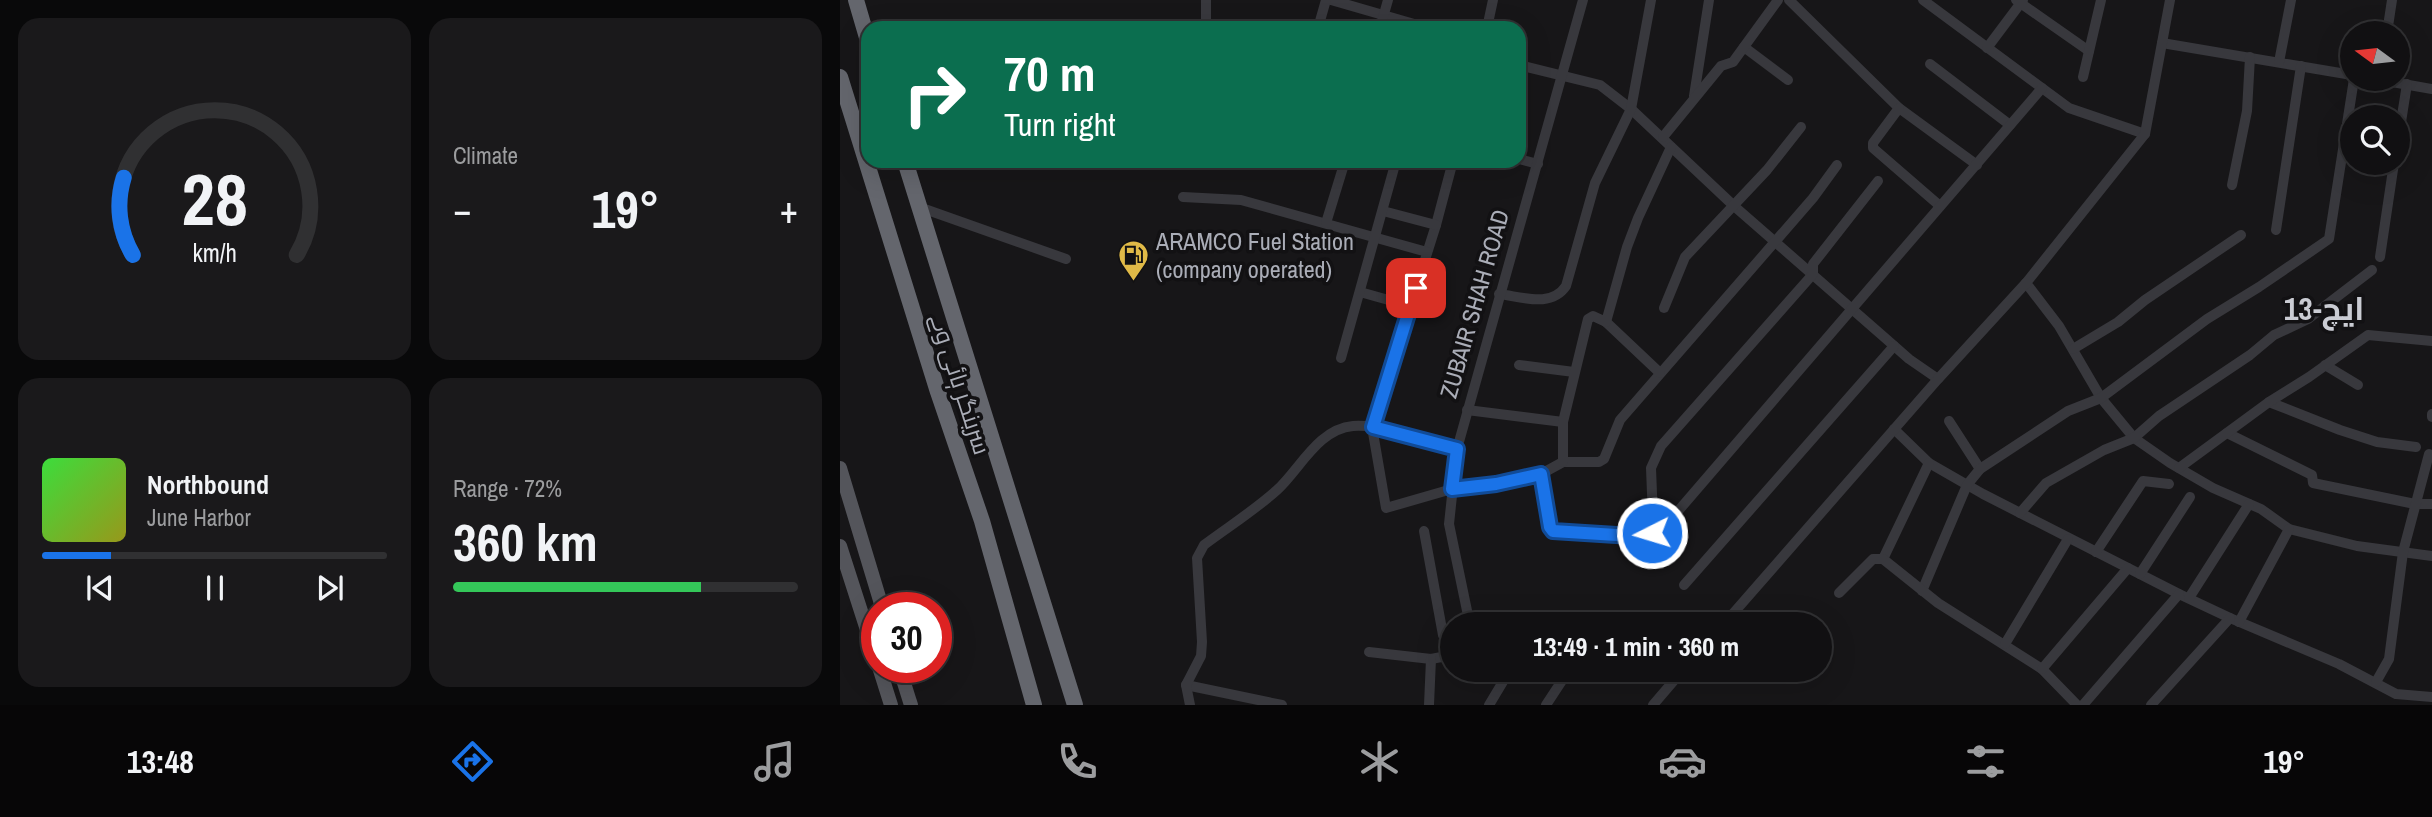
<!DOCTYPE html>
<meta charset="utf-8">
<style>
:root{--surface:#111012;--page:#1a191b;--text:#f1f3f6;--muted:#9c9d9f;--line:#303032;--accent:#1a73e8}
body{margin:0;font-family:"Archivo Narrow",Cairo,sans-serif;background:var(--page);color:var(--text);height:100vh;display:flex;flex-direction:column;font-size:26px;white-space:nowrap}
*{box-sizing:border-box;margin:0}
p{font-size:23px;color:var(--muted)}
.icon{flex:none;width:38px;height:38px;fill:none;stroke:currentColor;stroke-width:2;stroke-linecap:round;stroke-linejoin:round}
.map{position:relative;flex:1;overflow:hidden}
.details{display:flex;flex-direction:column;gap:18px;padding:18px;background:#09090a;width:840px}
.details>*{flex:none}
.top-card{position:absolute;left:21px;top:21px;width:665px;height:147px;border-radius:21px;box-shadow:0 7px 28px #0002,0 0 0 2px var(--line);background:#0b6e4f;color:#fff;overflow:hidden}
.needle{width:46px;rotate:285deg}
.controls{position:absolute;left:1500px;top:21px;display:grid;gap:14px}
.controls a{display:grid;place-items:center;width:70px;height:70px;border-radius:50%;background:var(--surface);box-shadow:0 7px 28px #0002,0 0 0 2px var(--line);font-size:35px}
.speed{position:absolute;left:21px;top:592px;display:flex;gap:14px;font-size:35px;font-weight:700;text-align:center}
.speed>*{display:grid;place-content:center;width:91px;height:91px;border-radius:50%;background:var(--surface);box-shadow:0 7px 28px #0002,0 0 0 2px var(--line);line-height:1}
.speed .limit{border:10px solid #d22;background:#fff;color:#111}
.pin{position:absolute;display:grid;place-items:center;width:60px;height:60px;color:#fff;margin:-30px;border-radius:14px;box-shadow:0 4px 10px #0006}
.me{position:absolute;width:77px;margin:-38px;rotate:265deg;stroke-linejoin:round;filter:drop-shadow(0 0 5px #0008)}
.turn{display:flex;align-items:center;gap:24px;height:147px;padding:0 28px;font-size:32px}
.turn .icon{width:91px;height:91px;stroke-width:2.5}
.turn b{display:block;font-size:49px;line-height:60px}
.big{font-size:52px;font-weight:800;line-height:1.1}
.details .widget{flex:1;display:flex;flex-direction:column;justify-content:center;gap:10px;min-width:0;padding:0 24px;border-radius:21px;background:var(--page)}
.details .dial{align-items:center;gap:0}
.dial svg{height:182px;overflow:visible;fill:none;stroke:var(--line);stroke-width:7;stroke-linecap:round;text-anchor:middle}
.dial text{fill:var(--text);stroke:none}
.song{display:flex;align-items:center;gap:21px}
.cover{width:84px;height:84px;border-radius:10px;background:linear-gradient(135deg,hsl(120 70% 55%),hsl(60 70% 35%))}
.played{height:7px;border-radius:4px;background:linear-gradient(90deg,var(--accent) 20%,var(--line) 20%)}
.keys{display:flex;justify-content:space-around;direction:ltr}
.heat{display:flex;justify-content:space-between;align-items:center;font-size:38px;direction:ltr}
.charge{height:10px;border-radius:5px;background:linear-gradient(90deg,#34c759 72%,var(--line) 0)}
.details .tiles{flex:1;display:grid;gap:18px;grid-template-columns:repeat(2,1fr)}
.trip{position:absolute;left:600px;top:612px;width:392px;height:70px;border-radius:35px;background:var(--surface);box-shadow:0 7px 28px #0002,0 0 0 2px var(--line);font-weight:800;line-height:70px;text-align:center}
.menu{display:flex;height:112px;justify-content:space-around;align-items:center;background:#070607;color:var(--muted)}
.menu .icon{width:49px;height:49px}
.menu .selected{color:var(--accent)}
.menu b{font-size:32px;color:var(--text)}
main{display:flex;flex:1;min-height:0}
.map>svg:first-child{display:block}
</style>
<main>
<section class="details">
<div class="tiles">
<div class="widget dial"><svg viewBox="0 0 100 80">
<path d="M14 69A42 42 0 1 1 86 69"/>
<path d="M14 69A42 42 0 0 1 10 35" stroke="#1a73e8"/>
<text x="50" y="56" font-size="32" font-weight="700">28</text>
<text x="50" y="72" font-size="11">km/h</text>
</svg></div>
<div class="widget"><p>Climate</p>
<div class="heat"><a>−</a><b class="big">19°</b><a>+</a></div>
</div>
<div class="widget">
<div class="song"><i class="cover"></i><div><b>Northbound</b><p>June Harbor</p></div></div>
<div class="played"></div>
<div class="keys"><svg class="icon" aria-label="previous" viewBox="0 0 24 24"><path d="M18 5L8 12l10 7zM5 5v14"/></svg><svg class="icon" aria-label="pause" viewBox="0 0 24 24"><path d="M8 5v14M16 5v14"/></svg><svg class="icon" aria-label="next" viewBox="0 0 24 24"><path d="M6 5l10 7-10 7zM19 5v14"/></svg></div>
</div>
<div class="widget"><p>Range · 72%</p><b class="big">360 km</b><div class="charge"></div></div>
</div>
</section>
<div class="map">
<svg width="1592" height="705" viewBox="0 0 1592 705">
<rect width="100%" height="100%" fill="#171618"/>
<g fill="none" stroke-linecap="round" stroke-linejoin="round">
<g stroke="#38383d" stroke-width="10">
<path d="M491,0l97,28"/>
<path d="M949,0l110,108 78,57"/>
<path d="M1083,0l146,108 76,26"/>
<path d="M1176,0l73,51"/>
<path d="M366,28v-28"/>
<path d="M478,28l8,-28"/>
<path d="M540,28l8,-28"/>
<path d="M647,28l6,-28"/>
<path d="M1547,33l5,-33"/>
<path d="M1322,43l190,32"/>
<path d="M904,47l44,33"/>
<path d="M1147,48l36,-48"/>
<path d="M1439,62l12,-62"/>
<path d="M1090,64l80,61"/>
<path d="M679,65l81,20 31,24 103,97 150,131 25,22 29,20"/>
<path d="M1243,77l18,-77"/>
<path d="M1535,79l57,10"/>
<path d="M854,96l15,-96"/>
<path d="M1059,108l-26,35v5l67,58"/>
<path d="M823,137l58,-71 12,-4 45,-62"/>
<path d="M1558,141l9,-57"/>
<path d="M679,159l19,5"/>
<path d="M613,161l-17,64 -64,202 14,81 66,-19 44,-5 45,-10 22,-12h36l5,-3 16,-39 193,-222 24,-33"/>
<path d="M1392,185l15,-74 3,-54"/>
<path d="M343,197l58,3 186,52"/>
<path d="M79,207l147,52"/>
<path d="M543,211l53,14"/>
<path d="M486,223l19,-62"/>
<path d="M1436,230l25,-164"/>
<path d="M1540,257l14,-94"/>
<path d="M1186,283l33,43 42,72 33,40 36,25 43,25 48,21 28,20 68,17 75,10"/>
<path d="M520,292l50,14"/>
<path d="M659,294c24,3 52,14 67,-8l29,-103 36,-74 20,-109"/>
<path d="M824,308l21,-51 82,-87 34,-43"/>
<path d="M766,322l54,51"/>
<path d="M1233,349l45,-27 27,-22 96,-65"/>
<path d="M501,358l55,-197"/>
<path d="M679,365l55,7"/>
<path d="M1485,365l33,20"/>
<path d="M1429,402l71,28 37,12 39,5"/>
<path d="M627,410l96,12"/>
<path d="M1592,417v-3"/>
<path d="M1109,421l31,48"/>
<path d="M1054,429l35,34 54,31 196,100 51,24 109,46 57,30 36,3"/>
<path d="M1387,433l85,42 1,8 102,21h17"/>
<path d="M723,462v-40l25,-103 5,-3 13,6 21,-75 11,-29 33,-71"/>
<path d="M1339,468l90,-66 40,-25 59,-42 64,6"/>
<path d="M701,474l9,53 3,4 98,5 2,-17 -2,-51 10,-22 152,-172v-10l65,-83"/>
<path d="M839,510l363,-422"/>
<path d="M1180,513l26,-30 58,-33 30,-12 25,-22 91,-61 24,-20 34,-16 64,-49"/>
<path d="M584,531l19,104 9,18"/>
<path d="M1256,552l47,-71 26,3"/>
<path d="M1043,559l46,-96"/>
<path d="M1300,574l50,-77"/>
<path d="M844,585l210,-239"/>
<path d="M1082,591l45,-106 13,-16 88,-58 33,-13 106,-79 52,-32 70,-48 25,-160"/>
<path d="M999,593l34,-34h10l55,44 104,66 35,36"/>
<path d="M1349,598l60,-94"/>
<path d="M1399,622l50,-93"/>
<path d="M630,625l-21,-101 8,-75 126,-449"/>
<path d="M883,625l215,-246 88,-96 119,-149 25,-134"/>
<path d="M1165,644l63,-105"/>
<path d="M529,652l62,7 21,-4"/>
<path d="M1202,669l86,-101"/>
<path d="M1536,682l13,-23 14,-107 26,-98"/>
<path d="M346,685l96,20"/>
<path d="M350,705l-4,-20 15,-29 1,-14 -5,-84 7,-13c24,-18 51,-35 73,-55 23,-21 41,-61 76,-64 31,-2 74,14 104,23"/>
<path d="M589,705l2,-46"/>
<path d="M649,705l21,-35"/>
<path d="M706,705l23,-35"/>
<path d="M813,705l30,-35"/>
<path d="M1243,705l96,-111"/>
<path d="M1311,705l79,-87"/>
</g>
<g stroke="#54555b" stroke-width="14">
<path d="M0,468l42,139"/>
<path d="M0,546l37,115"/>
<path d="M39,667l12,38"/>
<path d="M59,667l12,38"/>
</g>
<g stroke="#64666d" stroke-width="16">
<path d="M16,0l12,41"/>
<path d="M0,77l98,315 44,129 52,184"/>
<path d="M65,161l170,544"/>
</g>
</g>
<g fill="none" stroke-linecap="round" stroke-linejoin="round">
<defs>
<path id="route" d="M576,288l-43,139 84,22 -5,40 44,-5 45,-10 9,53 3,4 95,6 4,-4"/>
</defs>
<use href="#route" stroke="#114b97" stroke-width="18"/>
<use href="#route" stroke="#1a73e8" stroke-width="12"/>
</g>
<defs>
<symbol id="fuel-pin" viewBox="-11 -11 22 30"><path d="M0 17L-7.5 6A9.5 9.5 0 1 1 7.5 6Z" fill="#e0ba47" stroke="#121113"/><path d="M-5.5-6h7V0h2V4h1.3V-2.5L3-4.5l.8-.8L6-3V5H2.5V1h-1V6h-7ZM-4.2-4.7v3.2H.2V-4.7Z" fill="#111"/></symbol>
</defs>
<g fill-rule="evenodd">
<use href="#fuel-pin" x="276" y="238" width="35" height="47"/>
</g>
<g text-anchor="middle" stroke-width="7" stroke-linejoin="round" paint-order="stroke">
<g font-size="24" fill="#aaadb7" stroke="#121113" text-anchor="start">
<text x="316" y="250">ARAMCO Fuel Station<tspan x="316" dy="28">(company operated)</tspan></text>
</g>
<g font-size="24" fill="#aaadb7" stroke="#121113">
<text transform="translate(635 304) rotate(-74)" y="8">ZUBAIR SHAH ROAD</text>
<text transform="translate(120 384) rotate(72)" y="8">سرینگر ہائی وے</text>
</g>
<g font-size="32" font-weight="bold" fill="#caccd3" stroke="#121113">
<text x="1484" y="320">ایچ-13</text>
</g>
</g>
</svg>
<div class="controls">
<a><svg class="needle" viewBox="-14 -14 28 28"><path d="M0-13l5 13h-10z" fill="#e53935"/><path d="M0 13l5-13h-10z" fill="#9c9d9f"/></svg></a>
<a><svg class="icon" aria-label="search" viewBox="0 0 24 24"><circle cx="10" cy="10" r="6"/><path d="M15 15l6 6"/></svg></a>
</div>
<div class="speed"><div class="limit">30</div></div>
<div class="pin" style="left:576px;top:288px;background:#d93025"><svg class="icon" aria-label="arrive" viewBox="0 0 24 24"><path d="M6 21V4h12l-3 4 3 4H6"/></svg></div>
<svg class="me" style="left:812px;top:533px" viewBox="-20 -20 40 40"><circle r="17" fill="#1a73e8" stroke="#fff" stroke-width="3"/><path d="M0-11L8 9 0 5-8 9z" fill="#fff"/></svg>
<div class="trip">13:49 · 1 min · 360 m</div>
<div class="top-card">
<div class="turn"><svg class="icon" aria-label="right" viewBox="0 0 24 24"><path d="M7 20v-9h11M14 6l5 5-5 5"/></svg><div><b>70 m</b>Turn right</div></div>
</div>
</div>
</main>
<nav class="menu">
<b>13:48</b>
<svg class="icon selected" aria-label="directions" viewBox="0 0 24 24"><path d="M12 3l9 9-9 9-9-9zM9 14v-3h6M13 9l2 2-2 2"/></svg>
<svg class="icon" aria-label="music" viewBox="0 0 24 24"><path d="M9 18V5l10-2v13"/><circle cx="6" cy="18" r="3"/><circle cx="16" cy="16" r="3"/></svg>
<svg class="icon" aria-label="phone" viewBox="0 0 24 24"><path d="M5 4h4l2 5-3 2q2 4 5 5l2-3 5 2v4C11 20 4 13 5 4z"/></svg>
<svg class="icon" aria-label="climate" viewBox="0 0 24 24"><path d="M12 3v18M4 7l16 10M4 17L20 7"/></svg>
<svg class="icon" aria-label="car" viewBox="0 0 24 24"><path d="M5 17H2v-5l4-1 3-4h7l3 4 3 1v5h-3M9 17h6M6 11h13"/><circle cx="7" cy="17" r="2"/><circle cx="17" cy="17" r="2"/></svg>
<svg class="icon" aria-label="filters" viewBox="0 0 24 24"><path d="M4 7h16M4 17h16"/><circle cx="9" cy="7" r="2"/><circle cx="15" cy="17" r="2"/></svg>
<b>19°</b>
</nav>
